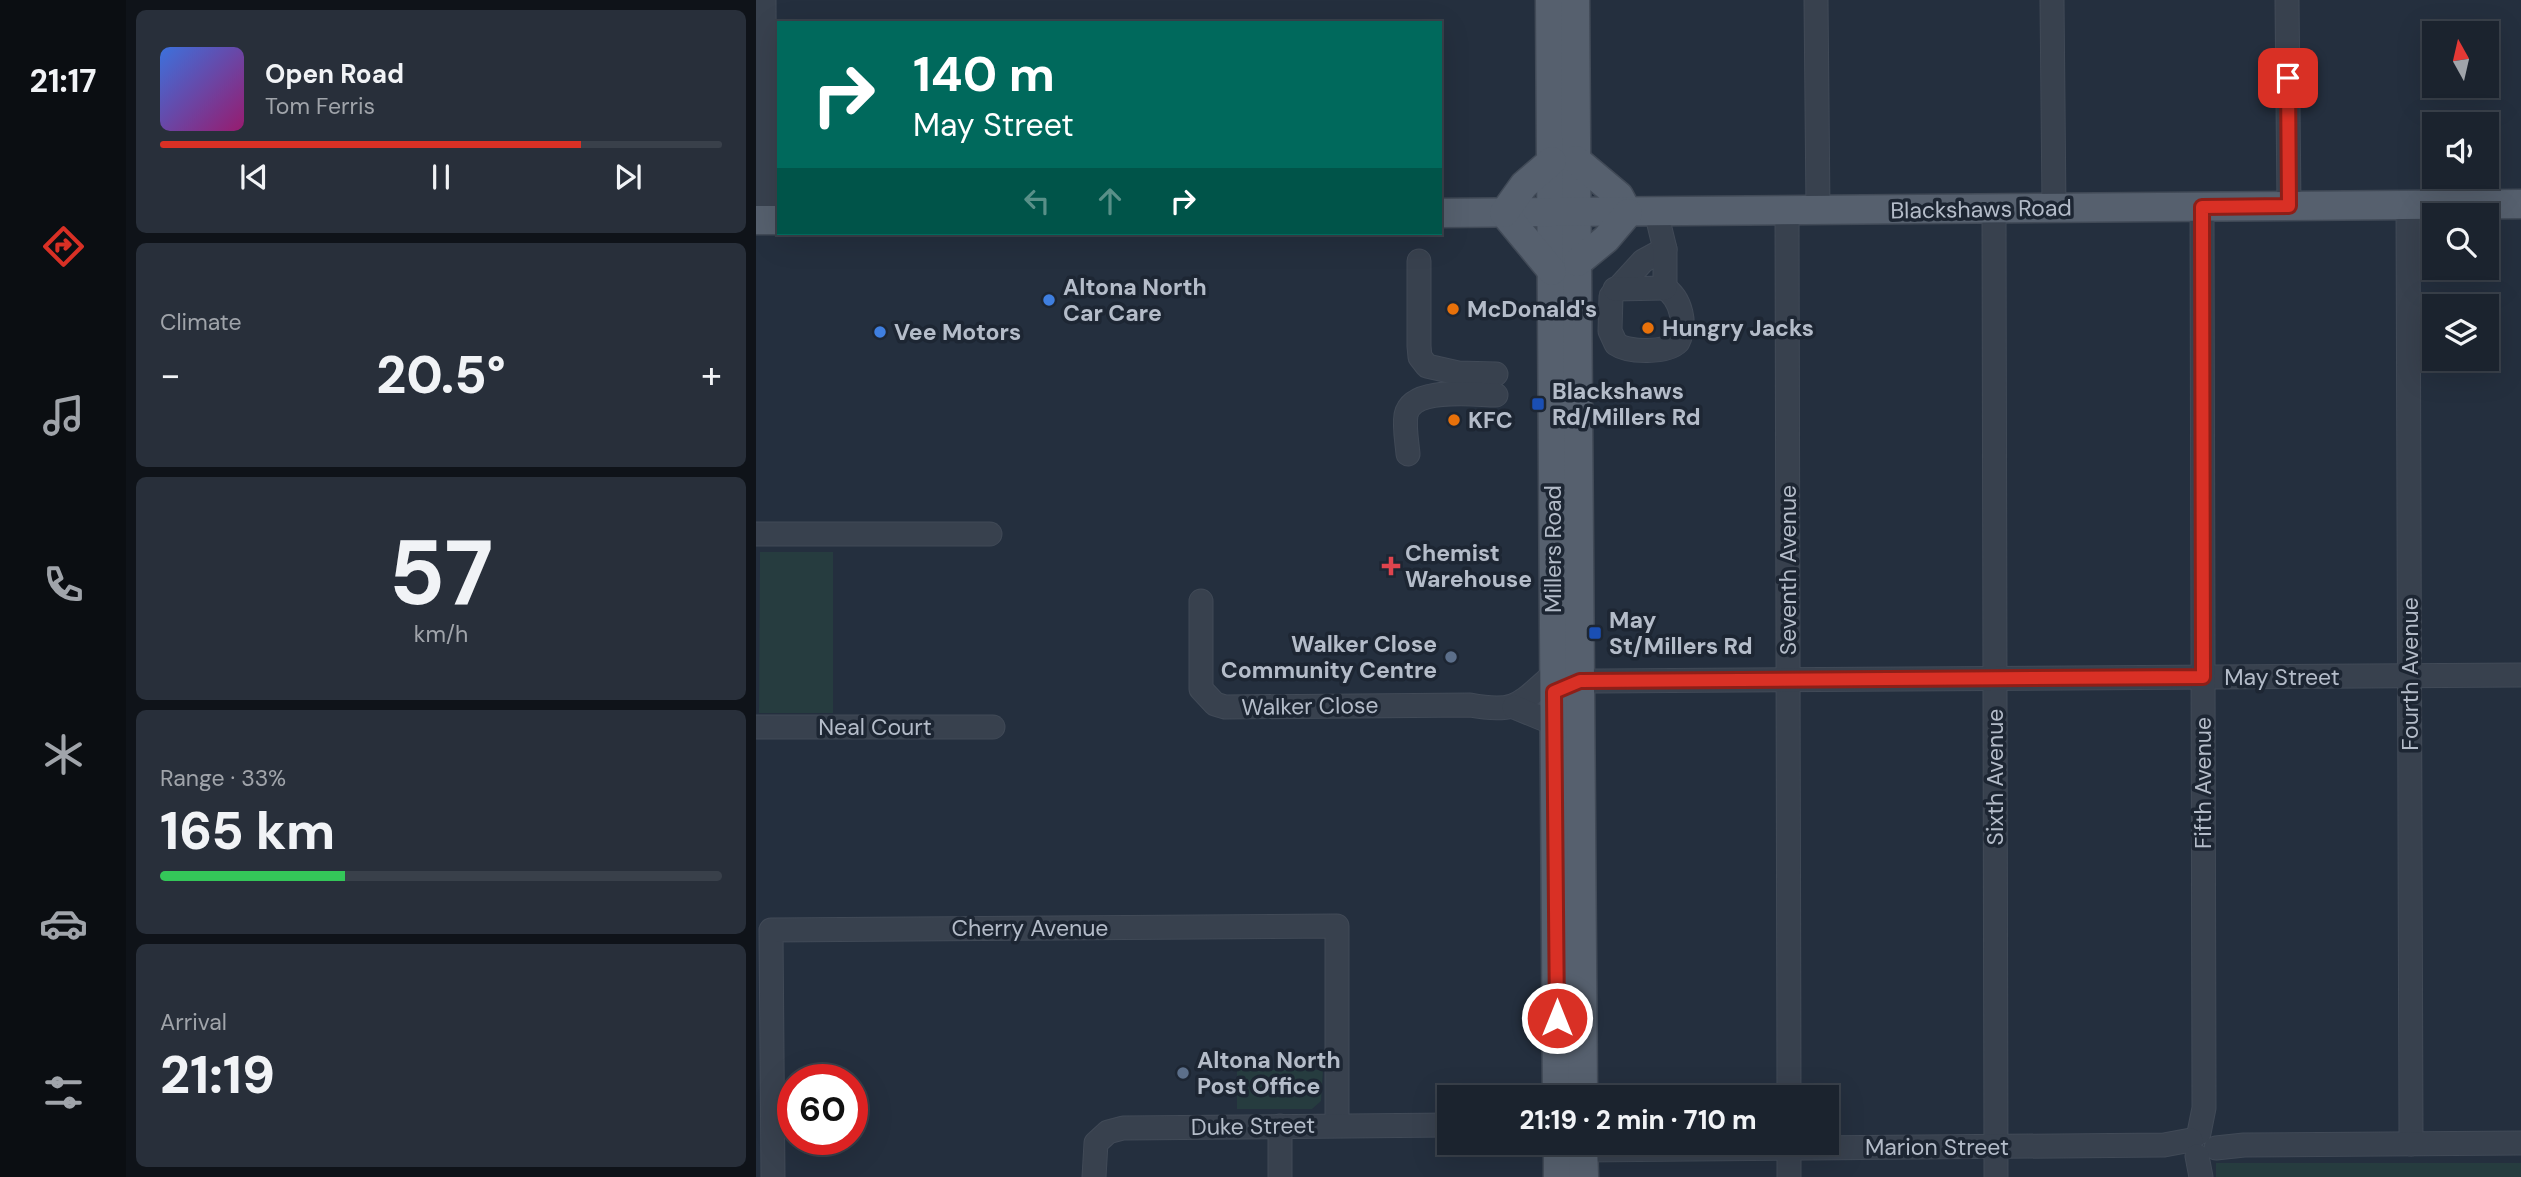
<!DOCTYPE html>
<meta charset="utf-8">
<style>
:root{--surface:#1b232e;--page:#282f3a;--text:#f1f3f6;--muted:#a0a4aa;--line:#39404a;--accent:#d93025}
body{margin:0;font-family:"DM Sans",sans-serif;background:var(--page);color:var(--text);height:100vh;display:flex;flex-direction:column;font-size:26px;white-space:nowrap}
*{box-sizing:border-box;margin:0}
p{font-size:23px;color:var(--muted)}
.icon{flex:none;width:38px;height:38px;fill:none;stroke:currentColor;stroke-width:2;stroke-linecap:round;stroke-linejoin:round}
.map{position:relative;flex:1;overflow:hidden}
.panel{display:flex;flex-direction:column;gap:10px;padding:10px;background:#0f1319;width:630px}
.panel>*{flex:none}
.top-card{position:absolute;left:21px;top:21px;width:665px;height:214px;border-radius:0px;box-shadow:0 7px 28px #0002,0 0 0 2px var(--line);background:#00695c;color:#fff;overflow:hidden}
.needle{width:46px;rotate:352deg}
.fabs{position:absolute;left:1666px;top:21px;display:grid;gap:14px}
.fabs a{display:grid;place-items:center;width:77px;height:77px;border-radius:0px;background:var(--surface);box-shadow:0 7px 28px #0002,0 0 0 2px var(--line);font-size:35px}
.speed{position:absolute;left:21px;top:1064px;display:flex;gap:14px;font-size:35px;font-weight:700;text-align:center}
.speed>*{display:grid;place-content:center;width:91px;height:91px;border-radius:50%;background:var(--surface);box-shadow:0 7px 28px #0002,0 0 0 2px var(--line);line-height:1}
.speed .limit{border:10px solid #d22;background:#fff;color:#111}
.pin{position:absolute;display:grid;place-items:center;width:60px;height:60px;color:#fff;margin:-30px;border-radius:14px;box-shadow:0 4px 10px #0006}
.me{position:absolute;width:77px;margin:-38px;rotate:0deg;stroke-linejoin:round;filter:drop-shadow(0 0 5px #0008)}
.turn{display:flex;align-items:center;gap:24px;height:147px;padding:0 21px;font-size:32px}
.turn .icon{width:91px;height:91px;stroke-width:2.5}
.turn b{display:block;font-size:49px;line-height:60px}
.lanes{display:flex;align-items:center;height:66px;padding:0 21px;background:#0003;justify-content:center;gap:35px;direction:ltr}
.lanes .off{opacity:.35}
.big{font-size:52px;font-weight:800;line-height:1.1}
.panel .widget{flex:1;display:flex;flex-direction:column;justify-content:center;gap:10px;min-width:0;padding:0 24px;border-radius:10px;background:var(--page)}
.panel .dial{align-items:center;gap:0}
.dial b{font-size:91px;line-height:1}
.song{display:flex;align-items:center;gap:21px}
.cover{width:84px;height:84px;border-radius:10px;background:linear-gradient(135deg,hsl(220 70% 55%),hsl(320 70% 35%))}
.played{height:7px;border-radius:4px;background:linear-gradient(90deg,var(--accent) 75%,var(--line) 75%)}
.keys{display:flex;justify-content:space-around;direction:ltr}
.heat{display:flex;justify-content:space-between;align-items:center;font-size:38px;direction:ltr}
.charge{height:10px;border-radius:5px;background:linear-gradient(90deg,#34c759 33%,var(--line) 0)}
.trip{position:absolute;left:681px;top:1085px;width:402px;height:70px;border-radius:0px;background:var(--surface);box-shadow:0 7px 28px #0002,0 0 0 2px var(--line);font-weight:800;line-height:70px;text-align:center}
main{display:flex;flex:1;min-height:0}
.tab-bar{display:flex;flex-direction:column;width:126px;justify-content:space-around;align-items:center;background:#0b0e12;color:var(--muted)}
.tab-bar .icon{width:49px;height:49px}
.tab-bar .current{color:var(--accent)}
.tab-bar b{font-size:32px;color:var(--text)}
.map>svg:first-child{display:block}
</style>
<main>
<nav class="tab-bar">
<b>21:17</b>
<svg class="icon current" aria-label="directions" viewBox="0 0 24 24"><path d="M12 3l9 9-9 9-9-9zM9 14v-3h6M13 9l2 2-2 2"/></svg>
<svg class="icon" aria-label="music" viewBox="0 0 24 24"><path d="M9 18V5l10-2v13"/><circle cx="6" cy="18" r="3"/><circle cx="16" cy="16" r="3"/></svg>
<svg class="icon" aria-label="phone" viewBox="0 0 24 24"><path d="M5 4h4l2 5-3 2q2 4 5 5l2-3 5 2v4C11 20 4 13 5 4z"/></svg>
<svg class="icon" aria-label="climate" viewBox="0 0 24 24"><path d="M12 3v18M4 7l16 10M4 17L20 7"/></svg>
<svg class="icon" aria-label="car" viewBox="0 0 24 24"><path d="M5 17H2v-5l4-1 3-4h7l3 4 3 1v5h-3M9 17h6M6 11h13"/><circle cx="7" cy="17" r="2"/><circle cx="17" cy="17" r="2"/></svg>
<svg class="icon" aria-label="filters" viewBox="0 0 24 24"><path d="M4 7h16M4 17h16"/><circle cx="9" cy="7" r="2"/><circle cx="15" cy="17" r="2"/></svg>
</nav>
<section class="panel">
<div class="widget">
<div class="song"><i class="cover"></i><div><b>Open Road</b><p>Tom Ferris</p></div></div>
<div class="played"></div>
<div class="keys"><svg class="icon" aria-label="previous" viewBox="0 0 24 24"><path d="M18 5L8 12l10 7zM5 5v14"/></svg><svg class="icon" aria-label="pause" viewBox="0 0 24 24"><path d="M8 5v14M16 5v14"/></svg><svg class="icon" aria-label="next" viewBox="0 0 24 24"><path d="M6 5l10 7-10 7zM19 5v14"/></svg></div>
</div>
<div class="widget"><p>Climate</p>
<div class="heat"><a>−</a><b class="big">20.5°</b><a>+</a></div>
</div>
<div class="widget dial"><b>57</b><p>km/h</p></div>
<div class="widget"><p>Range · 33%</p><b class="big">165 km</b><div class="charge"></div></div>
<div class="widget"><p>Arrival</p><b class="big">21:19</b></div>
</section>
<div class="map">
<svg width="1765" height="1177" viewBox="0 0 1765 1177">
<rect width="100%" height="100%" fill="#242f3e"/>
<g fill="#263c3f">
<path d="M4,552h73v161h-74z"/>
<path d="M481,1070h86l-2,31 -9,8h-75z"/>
<rect x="1460" y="1163" width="305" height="14"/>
</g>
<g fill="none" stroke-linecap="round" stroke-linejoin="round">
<defs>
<g id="minor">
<path d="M8,0l1,220"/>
<path d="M1060,0l2,210"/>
<path d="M1296,0l2,208"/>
<path d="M1531,0l2,206"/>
<path d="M1652,205l3,939"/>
<path d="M1238,208l2,969"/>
<path d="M1031,211l2,886"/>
<path d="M909,249l-22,12 -32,35 -1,35 6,13c13,9 51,9 62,-2 9,-18 3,-43 -13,-54"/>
<path d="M663,261v85l1,11 7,9 31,7 38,1"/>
<path d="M859,289l50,-1v-39l-9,-37"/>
<path d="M652,454c-1,-12 -4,-27 -2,-39 6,-29 68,-20 90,-20"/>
<path d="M0,534h234"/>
<path d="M445,601v88l14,15 10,3 245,-2c48,9 50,-2 84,-31l26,7h20l921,-6"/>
<path d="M758,707l39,16"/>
<path d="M0,727h237"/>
<path d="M1443,1133l5,-25 -2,-901"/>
<path d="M1460,1148l28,-3 277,-2"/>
<path d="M827,1150l581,-5 27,-5"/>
<path d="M1441,1156l4,21"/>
<path d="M17,1177l-2,-247 566,-4v199"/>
<path d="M338,1177l2,-34 12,-11 15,-4 326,-3"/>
<path d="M524,1177v-51"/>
<path d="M1033,1177v-34"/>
</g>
<g id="major">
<path d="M794,0l7,1097"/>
<path d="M819,0l8,1097"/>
<path d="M820,160l43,36 9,17"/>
<path d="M684,213l1081,-9"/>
<path d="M748,213l48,58"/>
<path d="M748,213l20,-28 28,-24"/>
<path d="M0,220h23"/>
<path d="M822,262l28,-23 22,-26"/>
<path d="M802,1143v34"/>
<path d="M827,1143l1,34"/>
</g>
</defs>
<use href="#minor" stroke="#414a57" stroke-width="25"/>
<use href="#major" stroke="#414a57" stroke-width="31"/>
<use href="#minor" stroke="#38414e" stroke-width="23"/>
<use href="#major" stroke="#56606e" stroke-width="28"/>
</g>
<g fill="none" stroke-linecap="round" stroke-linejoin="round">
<defs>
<path id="route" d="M801,1018l-3,-326 26,-11 623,-4 -1,-470 87,-1 -1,-128"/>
</defs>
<use href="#route" stroke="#8d1f18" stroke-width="18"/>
<use href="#route" stroke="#d93025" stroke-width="12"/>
</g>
<g fill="#3f7fe0" stroke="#1d2633" stroke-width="2.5">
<circle cx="293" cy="300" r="7"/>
<circle cx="124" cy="332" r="7"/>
</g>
<g fill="#e8710a" stroke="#1d2633" stroke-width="2.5">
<circle cx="697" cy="309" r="7"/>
<circle cx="892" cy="328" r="7"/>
<circle cx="698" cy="420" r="7"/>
</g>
<g fill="#1a4fb4" stroke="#1d2633" stroke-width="2.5">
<rect x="775" y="397" width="14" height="14" rx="3.5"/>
<rect x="832" y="626" width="14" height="14" rx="3.5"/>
</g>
<path fill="#e0444e" stroke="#1d2633" stroke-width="2.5" d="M631.5 555.5h7v7h7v7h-7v7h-7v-7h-7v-7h7z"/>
<g fill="#5c6f8a" stroke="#1d2633" stroke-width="2.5">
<circle cx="695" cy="657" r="7"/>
<circle cx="427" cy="1073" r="7"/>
</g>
<g text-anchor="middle" stroke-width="7" stroke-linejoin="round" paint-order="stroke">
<g font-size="23" fill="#b4bcc9" stroke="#1d2633">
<text transform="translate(1225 209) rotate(-1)" y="8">Blackshaws Road</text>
<text transform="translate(797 549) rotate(-90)" y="8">Millers Road</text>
<text transform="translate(1032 570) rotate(-90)" y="8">Seventh Avenue</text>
<text transform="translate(1654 674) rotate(-90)" y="8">Fourth Avenue</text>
<text x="1526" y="685">May Street</text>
<text transform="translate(554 706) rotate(-1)" y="8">Walker Close</text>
<text x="119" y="735">Neal Court</text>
<text transform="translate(1239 777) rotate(-90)" y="8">Sixth Avenue</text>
<text transform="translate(1447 783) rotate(-90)" y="8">Fifth Avenue</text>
<text x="274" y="936">Cherry Avenue</text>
<text transform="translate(497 1126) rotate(-1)" y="8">Duke Street</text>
<text x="1181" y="1155">Marion Street</text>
</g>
<g font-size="23" font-weight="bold" fill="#b4bcc9" stroke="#1d2633" text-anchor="start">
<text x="307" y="295">Altona North<tspan x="307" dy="26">Car Care</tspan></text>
<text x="711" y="317">McDonald's</text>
<text x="906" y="336">Hungry Jacks</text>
<text x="138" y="340">Vee Motors</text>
<text x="796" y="399">Blackshaws<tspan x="796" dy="26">Rd/Millers Rd</tspan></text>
<text x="712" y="428">KFC</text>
<text x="649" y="561">Chemist<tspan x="649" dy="26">Warehouse</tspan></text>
<text x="853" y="628">May<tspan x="853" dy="26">St/Millers Rd</tspan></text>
<text x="681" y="652" text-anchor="end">Walker Close<tspan x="681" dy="26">Community Centre</tspan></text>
<text x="441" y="1068">Altona North<tspan x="441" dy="26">Post Office</tspan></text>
</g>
</g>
</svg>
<div class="fabs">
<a><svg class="needle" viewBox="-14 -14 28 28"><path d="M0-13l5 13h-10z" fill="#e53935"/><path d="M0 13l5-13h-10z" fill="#a0a4aa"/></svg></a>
<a><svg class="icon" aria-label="sound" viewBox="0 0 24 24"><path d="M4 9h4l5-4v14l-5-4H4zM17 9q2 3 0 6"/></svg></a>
<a><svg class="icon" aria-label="search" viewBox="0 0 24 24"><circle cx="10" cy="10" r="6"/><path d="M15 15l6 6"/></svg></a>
<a><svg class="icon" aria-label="layers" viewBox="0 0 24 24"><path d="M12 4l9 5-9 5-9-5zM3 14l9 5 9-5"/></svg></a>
</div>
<div class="speed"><div class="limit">60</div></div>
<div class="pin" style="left:1532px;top:78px;background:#d93025"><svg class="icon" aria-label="arrive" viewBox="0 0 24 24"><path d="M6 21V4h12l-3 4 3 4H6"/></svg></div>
<svg class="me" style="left:801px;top:1018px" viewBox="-20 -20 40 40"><circle r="17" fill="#d93025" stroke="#fff" stroke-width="3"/><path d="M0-11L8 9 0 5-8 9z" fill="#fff"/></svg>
<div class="trip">21:19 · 2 min · 710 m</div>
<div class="top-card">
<div class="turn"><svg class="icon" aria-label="right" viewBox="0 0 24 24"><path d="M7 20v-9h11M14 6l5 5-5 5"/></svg><div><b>140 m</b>May Street</div></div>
<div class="lanes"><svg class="icon off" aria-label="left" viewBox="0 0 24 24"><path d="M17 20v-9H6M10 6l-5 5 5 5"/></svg><svg class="icon off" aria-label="ahead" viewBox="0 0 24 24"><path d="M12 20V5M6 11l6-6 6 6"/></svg><svg class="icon" aria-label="right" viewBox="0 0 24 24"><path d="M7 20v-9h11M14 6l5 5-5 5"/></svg></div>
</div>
</div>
</main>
